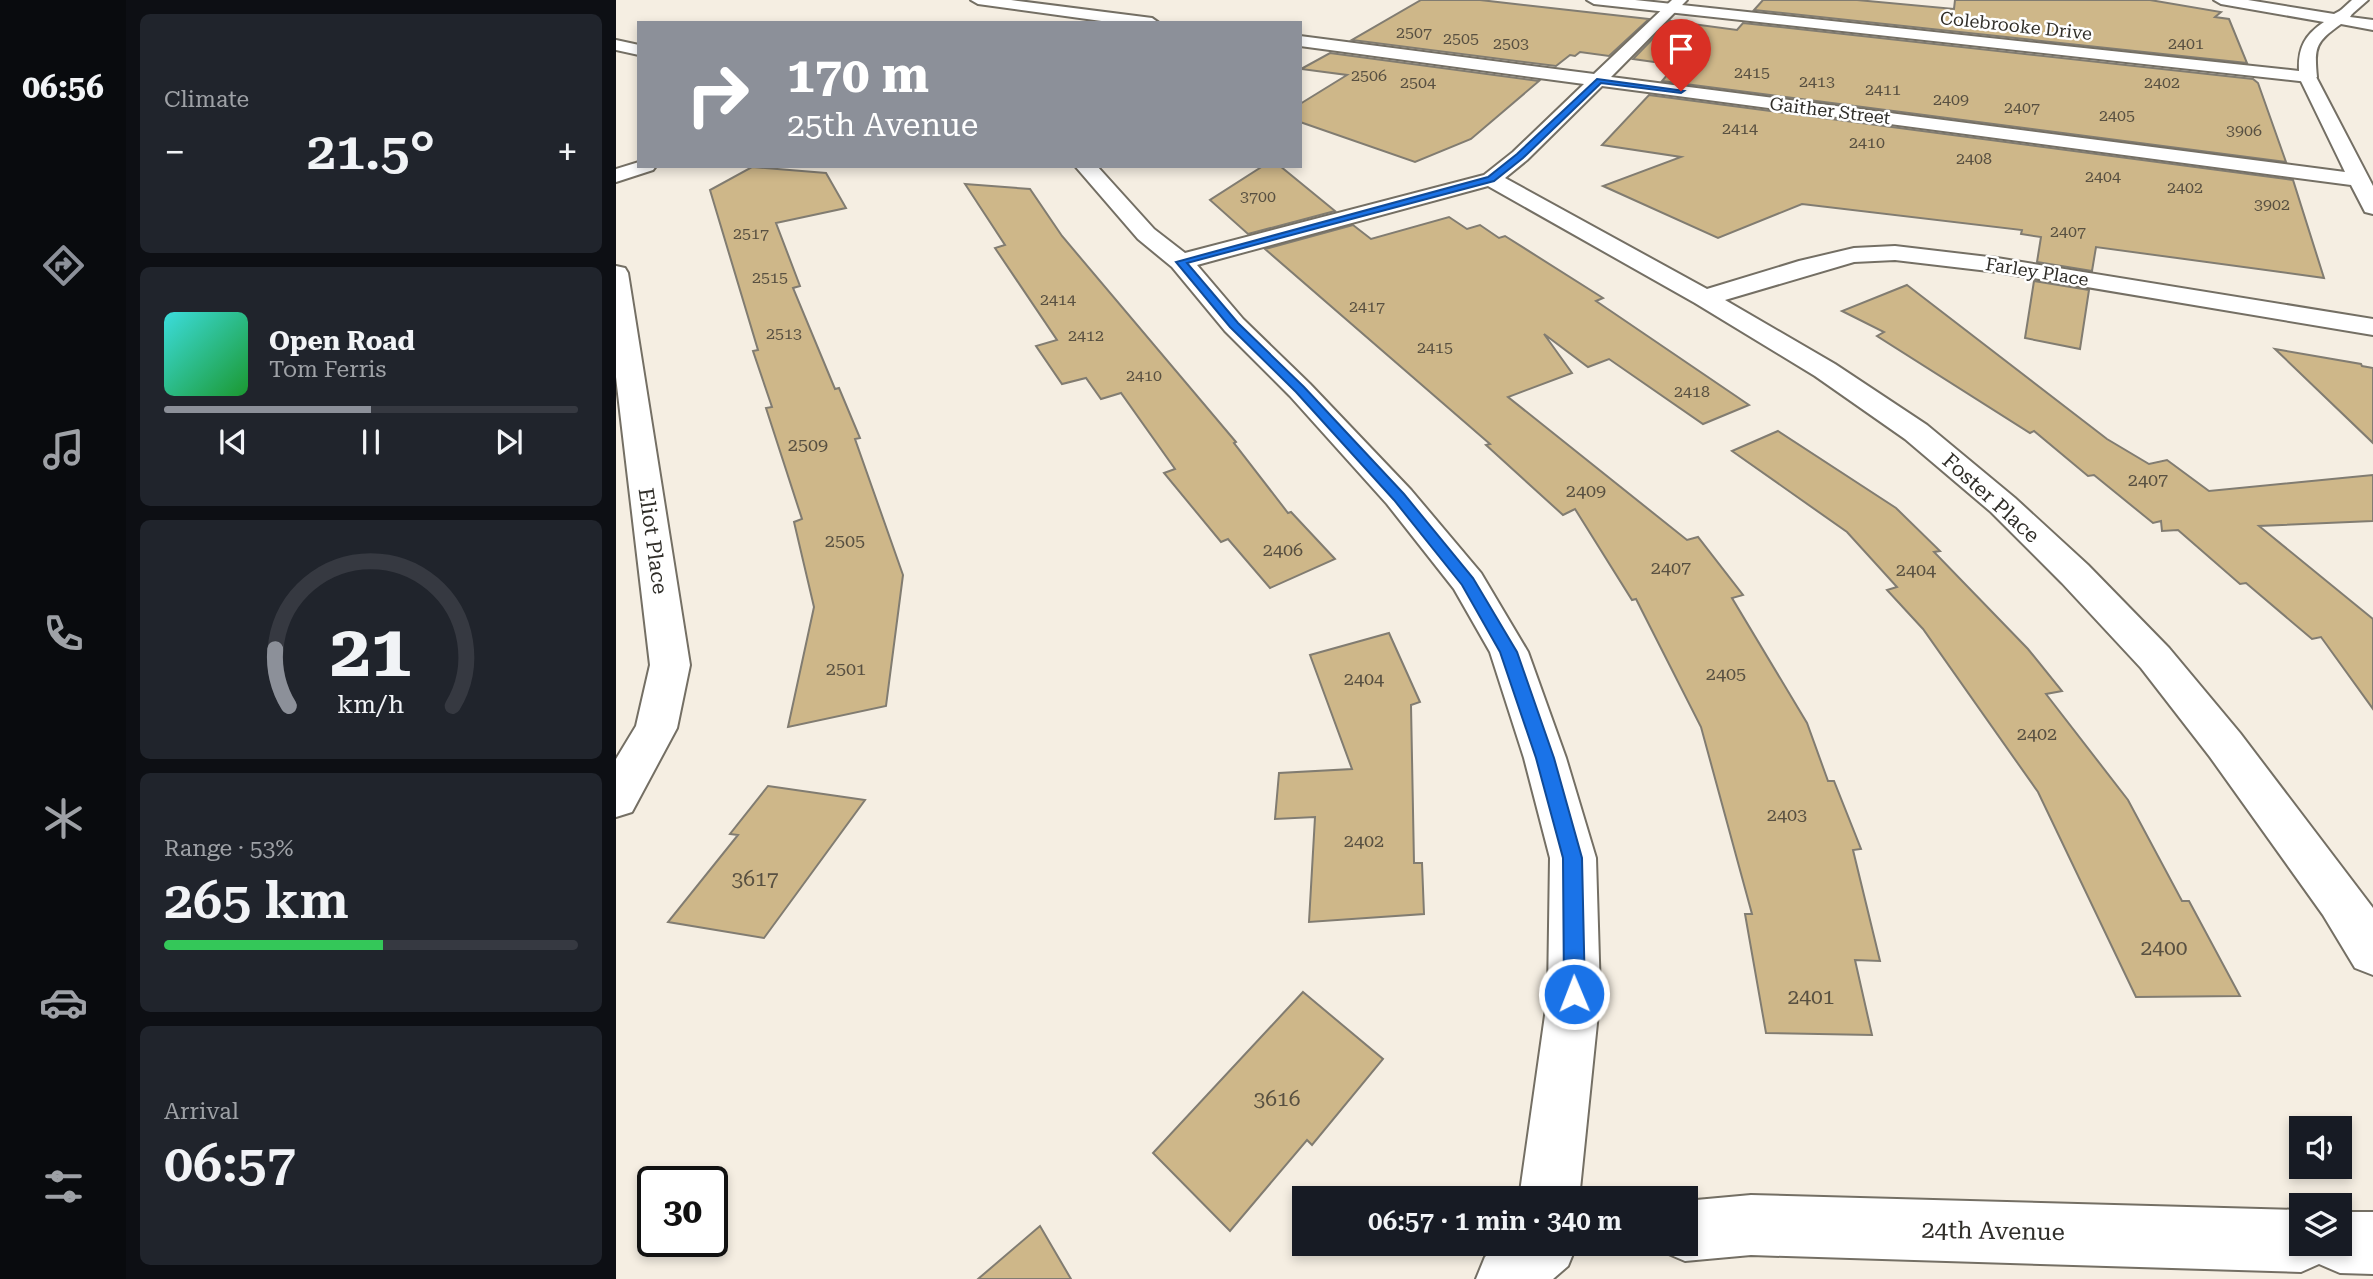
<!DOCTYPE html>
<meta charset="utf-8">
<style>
:root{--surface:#171b24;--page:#20242c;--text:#f1f3f6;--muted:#9ea1a6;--line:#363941;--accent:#8c9099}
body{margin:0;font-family:"Roboto Serif",serif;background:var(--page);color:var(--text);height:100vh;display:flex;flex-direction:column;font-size:26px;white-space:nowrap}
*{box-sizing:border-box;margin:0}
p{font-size:23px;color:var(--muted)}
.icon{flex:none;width:38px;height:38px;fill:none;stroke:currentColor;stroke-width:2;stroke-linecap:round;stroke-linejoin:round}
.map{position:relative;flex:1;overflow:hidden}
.sheet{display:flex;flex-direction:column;gap:14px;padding:14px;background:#0d0f14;width:490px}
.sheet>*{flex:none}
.hud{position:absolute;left:21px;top:21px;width:665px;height:147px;border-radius:0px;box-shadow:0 4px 10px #0003;background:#8c9099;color:#fff;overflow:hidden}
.buttons{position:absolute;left:1673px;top:1116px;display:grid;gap:14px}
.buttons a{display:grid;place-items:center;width:63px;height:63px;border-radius:0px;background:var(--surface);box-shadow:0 4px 10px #0003;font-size:35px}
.speed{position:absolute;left:21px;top:1166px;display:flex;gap:14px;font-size:35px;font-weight:700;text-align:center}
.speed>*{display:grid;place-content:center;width:91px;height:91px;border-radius:50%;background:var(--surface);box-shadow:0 4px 10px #0003;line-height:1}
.speed .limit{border:4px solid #111;border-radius:10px;background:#fff;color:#111}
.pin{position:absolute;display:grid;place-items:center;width:60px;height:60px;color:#fff;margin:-72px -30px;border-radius:50% 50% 50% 0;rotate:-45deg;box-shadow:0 0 7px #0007}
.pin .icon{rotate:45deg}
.me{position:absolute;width:77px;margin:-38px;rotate:359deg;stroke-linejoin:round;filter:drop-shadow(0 0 5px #0008)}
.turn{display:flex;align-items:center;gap:24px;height:147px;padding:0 35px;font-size:32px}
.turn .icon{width:91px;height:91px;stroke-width:2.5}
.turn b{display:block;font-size:49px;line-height:60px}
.big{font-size:52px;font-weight:600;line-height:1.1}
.sheet .card{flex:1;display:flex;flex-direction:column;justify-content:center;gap:10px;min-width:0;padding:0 24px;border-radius:10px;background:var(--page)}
.sheet .dial{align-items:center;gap:0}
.dial svg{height:182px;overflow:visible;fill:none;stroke:var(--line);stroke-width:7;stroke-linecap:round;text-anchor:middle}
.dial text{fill:var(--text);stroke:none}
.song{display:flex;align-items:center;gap:21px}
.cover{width:84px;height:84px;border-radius:10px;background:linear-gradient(135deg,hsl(180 70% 55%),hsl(130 70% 35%))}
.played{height:7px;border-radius:4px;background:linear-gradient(90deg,var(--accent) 50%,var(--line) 50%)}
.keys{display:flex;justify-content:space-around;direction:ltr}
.heat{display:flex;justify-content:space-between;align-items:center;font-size:38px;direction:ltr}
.charge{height:10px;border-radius:5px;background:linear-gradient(90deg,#34c759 53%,var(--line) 0)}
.trip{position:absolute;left:676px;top:1186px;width:406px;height:70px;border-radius:0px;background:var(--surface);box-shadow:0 4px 10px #0003;font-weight:600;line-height:70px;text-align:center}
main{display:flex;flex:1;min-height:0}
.menu{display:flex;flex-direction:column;width:126px;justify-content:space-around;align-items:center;background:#090b0e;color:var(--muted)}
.menu .icon{width:49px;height:49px}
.menu .on{color:var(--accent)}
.menu b{font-size:32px;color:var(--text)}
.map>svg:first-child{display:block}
</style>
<main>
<nav class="menu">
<b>06:56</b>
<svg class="icon on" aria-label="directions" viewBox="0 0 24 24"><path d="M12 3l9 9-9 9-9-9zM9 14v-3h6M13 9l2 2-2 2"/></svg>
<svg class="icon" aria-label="music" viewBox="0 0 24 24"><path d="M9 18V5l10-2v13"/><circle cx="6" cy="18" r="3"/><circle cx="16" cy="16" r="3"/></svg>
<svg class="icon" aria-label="phone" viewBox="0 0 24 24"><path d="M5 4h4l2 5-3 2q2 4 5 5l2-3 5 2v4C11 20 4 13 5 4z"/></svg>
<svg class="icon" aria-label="climate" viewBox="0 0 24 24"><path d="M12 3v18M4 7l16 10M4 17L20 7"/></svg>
<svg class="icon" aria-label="car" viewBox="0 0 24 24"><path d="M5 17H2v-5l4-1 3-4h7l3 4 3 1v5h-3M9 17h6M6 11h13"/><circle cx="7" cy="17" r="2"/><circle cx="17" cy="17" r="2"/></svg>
<svg class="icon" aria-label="filters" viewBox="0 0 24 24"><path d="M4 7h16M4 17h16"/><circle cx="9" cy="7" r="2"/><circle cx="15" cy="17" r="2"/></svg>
</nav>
<section class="sheet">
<div class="card"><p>Climate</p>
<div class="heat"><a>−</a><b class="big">21.5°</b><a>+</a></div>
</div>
<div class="card">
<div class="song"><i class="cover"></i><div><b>Open Road</b><p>Tom Ferris</p></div></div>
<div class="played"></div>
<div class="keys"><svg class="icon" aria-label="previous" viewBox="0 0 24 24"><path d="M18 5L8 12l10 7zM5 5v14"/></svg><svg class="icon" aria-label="pause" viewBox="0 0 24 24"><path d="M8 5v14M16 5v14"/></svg><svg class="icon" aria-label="next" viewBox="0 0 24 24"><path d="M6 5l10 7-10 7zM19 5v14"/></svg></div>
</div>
<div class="card dial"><svg viewBox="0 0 100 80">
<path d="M14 69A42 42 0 1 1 86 69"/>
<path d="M14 69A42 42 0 0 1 8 44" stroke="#8c9099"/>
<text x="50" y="56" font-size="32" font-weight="700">21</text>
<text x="50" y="72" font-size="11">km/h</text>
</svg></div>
<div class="card"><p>Range · 53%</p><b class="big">265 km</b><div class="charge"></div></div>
<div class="card"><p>Arrival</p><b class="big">06:57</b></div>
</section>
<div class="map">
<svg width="1757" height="1279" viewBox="0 0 1757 1279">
<rect width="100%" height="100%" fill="#f5eee2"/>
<g fill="#ceb789" stroke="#817c71" stroke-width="2">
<path d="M805,0h59l169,19 -40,37 -29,-4 -5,4 -5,-1 -14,11 -204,-26z"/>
<path d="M1147,0h94l97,9 1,-9h195l71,12 -6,5 14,2 18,44 -493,-53z"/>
<path d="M1054,21l67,9 6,-7 510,56 5,4 28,79 -624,-81 30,-35 -38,16 -21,-3z"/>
<path d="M714,53l209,28 -68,58 -56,23 -115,-40v-18l47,-29 -46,-6z"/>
<path d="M1033,95l644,85 31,98 -228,-31 -4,24 -55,-9 4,-25 -20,-3 1,-4 -220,-26 -84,34 -115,-52 78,-29 -79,-12z"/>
<path d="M647,166h17l55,45 -87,23 -38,-34z"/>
<path d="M136,167l74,6 20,35 -70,15 24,63 -7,2 42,101 4,-1 21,50 -5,1 48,136 -17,131 -98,21 26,-120 -20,-85 8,-3 -36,-111 6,-1 -19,-56 5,-1 -48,-160z"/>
<path d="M349,184l65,5 32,47 174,206 -2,1 54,70 3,-1 44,47 -65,29 -42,-49 -7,3 -57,-69 11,-4 -54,-76 -20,6 -15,-21 -24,6 -26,-38 21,-6 -62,-92 10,-3z"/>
<path d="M833,217l18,12 13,-4 19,13 6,-2 98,62 -7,3 153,104 -46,19 -94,-65 -21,8 -44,-33 28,39 -64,24 179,143 11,-3 45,58 -11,3 75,125 21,58h6l27,68 -8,1 27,111 -25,-1 17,75 -106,-2 -21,-119h7l-51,-187 -65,-128 -4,1 -57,-91 -12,6 -77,-70 4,-1 -225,-195 88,-24 18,14z"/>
<path d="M1418,281l55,9 -9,59 -55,-11z"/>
<path d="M1291,285l200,154 42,25 18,-4 42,31 164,-16v46l-114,5 114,93v90l-52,-72 -9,2 -66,-56 -6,1 -62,-54 -16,1 -1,-10 -8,2 -59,-48 -6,1 -54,-45 -4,2 -153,-97 7,-4 -42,-21z"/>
<path d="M1659,349l86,15 1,2 11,2v75z"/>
<path d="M1162,431l118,77 44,43 -6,1 94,97 34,42 -16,3 82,106 54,101h7l51,95 -104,1 -98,-205 -115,-163 -36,-39 10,-3 -50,-55 -115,-81z"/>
<path d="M773,633l31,69 -9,3 3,158h8l2,51 -115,8 6,-105 -40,2 4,-46 73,-4 -42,-114z"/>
<path d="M152,786l97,14 -101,138 -96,-16 70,-87 -8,-1z"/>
<path d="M687,992l80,67 -71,86 -5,-5 -77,91 -77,-78z"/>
<path d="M424,1226l31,53h-93z"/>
</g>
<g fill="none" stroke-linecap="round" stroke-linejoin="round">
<defs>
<g id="street">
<path d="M355,0h40l141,18 7,5h-43l-138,-19z"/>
<path d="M1056,0h15l-76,77 734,95 -46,-95 3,-4h12l59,113v28l-8,-2 -14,-27 -749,-99 -75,74 -22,18 202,111 92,-28 55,-13 41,-2 102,12 376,61v16l-376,-63 -102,-12 -41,2 -129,38 110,64 92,61 88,73 73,67 81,83 71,85 133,175v67l-18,-7 -32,-53 -113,-158 -69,-89 -79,-85 -71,-71 -86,-73 -90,-63 -120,-73 -207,-117 -291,79 46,54 67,65 101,106 70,83 47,79 38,106 30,100 4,136 -21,205h-60l29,-205 2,-136 -26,-100 -34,-106 -36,-63 -67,-85 -97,-108 -65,-65 -53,-64 -34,-28 -63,-73h22l57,63 31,24 299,-78 29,-23 71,-68 -284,-38v-10l294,38z"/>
<path d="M1736,0h16l-16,14h-10l-2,-3z"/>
<path d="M0,40l23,5v10l-23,-5z"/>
<path d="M23,162v4h17l-3,4 -37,12v-13z"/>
<path d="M0,266l9,2 3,5 62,392 -13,63 -45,84 -16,5v-58l20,-33 14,-61 -34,-288z"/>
<path d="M1135,1195l550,15v34h39v-32h33v62l-33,-1 -21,-9 -18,8 -550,-17 -66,6 -21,-9 -4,-8h25v-43z"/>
<path d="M883,1244h78l-9,22 -15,13h-77l9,-22z"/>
</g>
<path id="secondary" d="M971,0h48l664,71c-1,-24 6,-36 25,-49l-103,-18 -7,-4h34l86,14 13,-7 7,4 -4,6 23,3v10l-32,-6c-25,18 -27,22 -24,53l-9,5 -714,-78z"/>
</defs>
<use href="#street" stroke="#746f64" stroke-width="4"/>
<use href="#secondary" stroke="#746f64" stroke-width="4"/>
<use href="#street" fill="#fff" fill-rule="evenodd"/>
<use href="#secondary" fill="#fff" fill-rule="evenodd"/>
</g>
<path fill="#1a73e8" stroke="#114b97" stroke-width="2" d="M981,79l87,12 -3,2 -80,-10 -78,75 -29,23 -307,82 51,60 66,64 100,107 69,84 44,74 37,106 28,100 3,136 -3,8 -8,3 -7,-3 -3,-8 -1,-136 -27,-100 -36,-106 -38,-67 -68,-85 -98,-108 -66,-65 -54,-65 312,-85 29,-23z"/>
<g text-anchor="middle" stroke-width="5" stroke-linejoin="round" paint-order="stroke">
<g font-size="16" fill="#585041">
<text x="798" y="38">2507</text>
<text x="845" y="44">2505</text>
<text x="895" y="49">2503</text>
<text x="1570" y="49">2401</text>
<text x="1136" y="78">2415</text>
<text x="753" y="81">2506</text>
<text x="1201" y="87">2413</text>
<text x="802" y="88">2504</text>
<text x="1546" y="88">2402</text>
<text x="1267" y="95">2411</text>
<text x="1335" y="105">2409</text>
<text x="1406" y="113">2407</text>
<text x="1501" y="121">2405</text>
<text x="1124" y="134">2414</text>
<text x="1628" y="136">3906</text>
<text x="1251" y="148">2410</text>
<text x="1358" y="164">2408</text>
<text x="1487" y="182">2404</text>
<text x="1569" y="193">2402</text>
<text x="642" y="202">3700</text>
<text x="1656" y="210">3902</text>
<text x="1452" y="237">2407</text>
<text x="135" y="239">2517</text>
<text x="154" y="283">2515</text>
<text x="442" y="305">2414</text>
<text x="751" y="312">2417</text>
<text x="168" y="339">2513</text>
<text x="470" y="341">2412</text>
<text x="819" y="353">2415</text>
<text x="528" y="381">2410</text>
<text x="1076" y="397">2418</text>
</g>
<g font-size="18" fill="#302e29" stroke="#fff">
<text transform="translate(1400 26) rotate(6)" y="6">Colebrooke Drive</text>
<text transform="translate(1214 111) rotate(7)" y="6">Gaither Street</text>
<text transform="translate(1421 272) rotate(9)" y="6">Farley Place</text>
</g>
<g font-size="18" fill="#585041">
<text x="192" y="451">2509</text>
<text x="1532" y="486">2407</text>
<text x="970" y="497">2409</text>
<text x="229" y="547">2505</text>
<text x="667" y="556">2406</text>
<text x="1055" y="574">2407</text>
<text x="1300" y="576">2404</text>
<text x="230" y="675">2501</text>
<text x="1110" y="680">2405</text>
<text x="748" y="685">2404</text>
<text x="1421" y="740">2402</text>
<text x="1171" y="821">2403</text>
<text x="748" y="847">2402</text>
</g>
<g font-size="21" fill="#302e29" stroke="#fff">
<text transform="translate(1375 498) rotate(42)" y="7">Foster Place</text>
<text transform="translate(37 541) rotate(82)" y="7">Eliot Place</text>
</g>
<g font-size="21" fill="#585041">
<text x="139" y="886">3617</text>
<text x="1548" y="955">2400</text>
<text x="1195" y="1004">2401</text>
<text x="661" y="1106">3616</text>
</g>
<g font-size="24" fill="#302e29" stroke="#fff">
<text transform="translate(1377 1231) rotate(1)" y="8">24th Avenue</text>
</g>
</g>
</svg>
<div class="buttons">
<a><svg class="icon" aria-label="sound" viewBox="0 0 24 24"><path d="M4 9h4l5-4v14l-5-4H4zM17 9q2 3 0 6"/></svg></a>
<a><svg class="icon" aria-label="layers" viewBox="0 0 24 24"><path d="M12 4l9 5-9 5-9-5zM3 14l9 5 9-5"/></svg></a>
</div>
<div class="speed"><div class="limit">30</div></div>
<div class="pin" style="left:1065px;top:91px;background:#d93025"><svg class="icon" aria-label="arrive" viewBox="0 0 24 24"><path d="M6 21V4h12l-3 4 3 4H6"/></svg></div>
<svg class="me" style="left:958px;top:994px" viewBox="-20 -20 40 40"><circle r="17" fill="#1a73e8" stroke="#fff" stroke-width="3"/><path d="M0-11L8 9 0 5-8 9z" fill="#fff"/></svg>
<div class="trip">06:57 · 1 min · 340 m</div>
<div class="hud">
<div class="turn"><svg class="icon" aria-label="right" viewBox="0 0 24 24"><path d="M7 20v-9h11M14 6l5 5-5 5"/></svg><div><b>170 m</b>25th Avenue</div></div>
</div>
</div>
</main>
